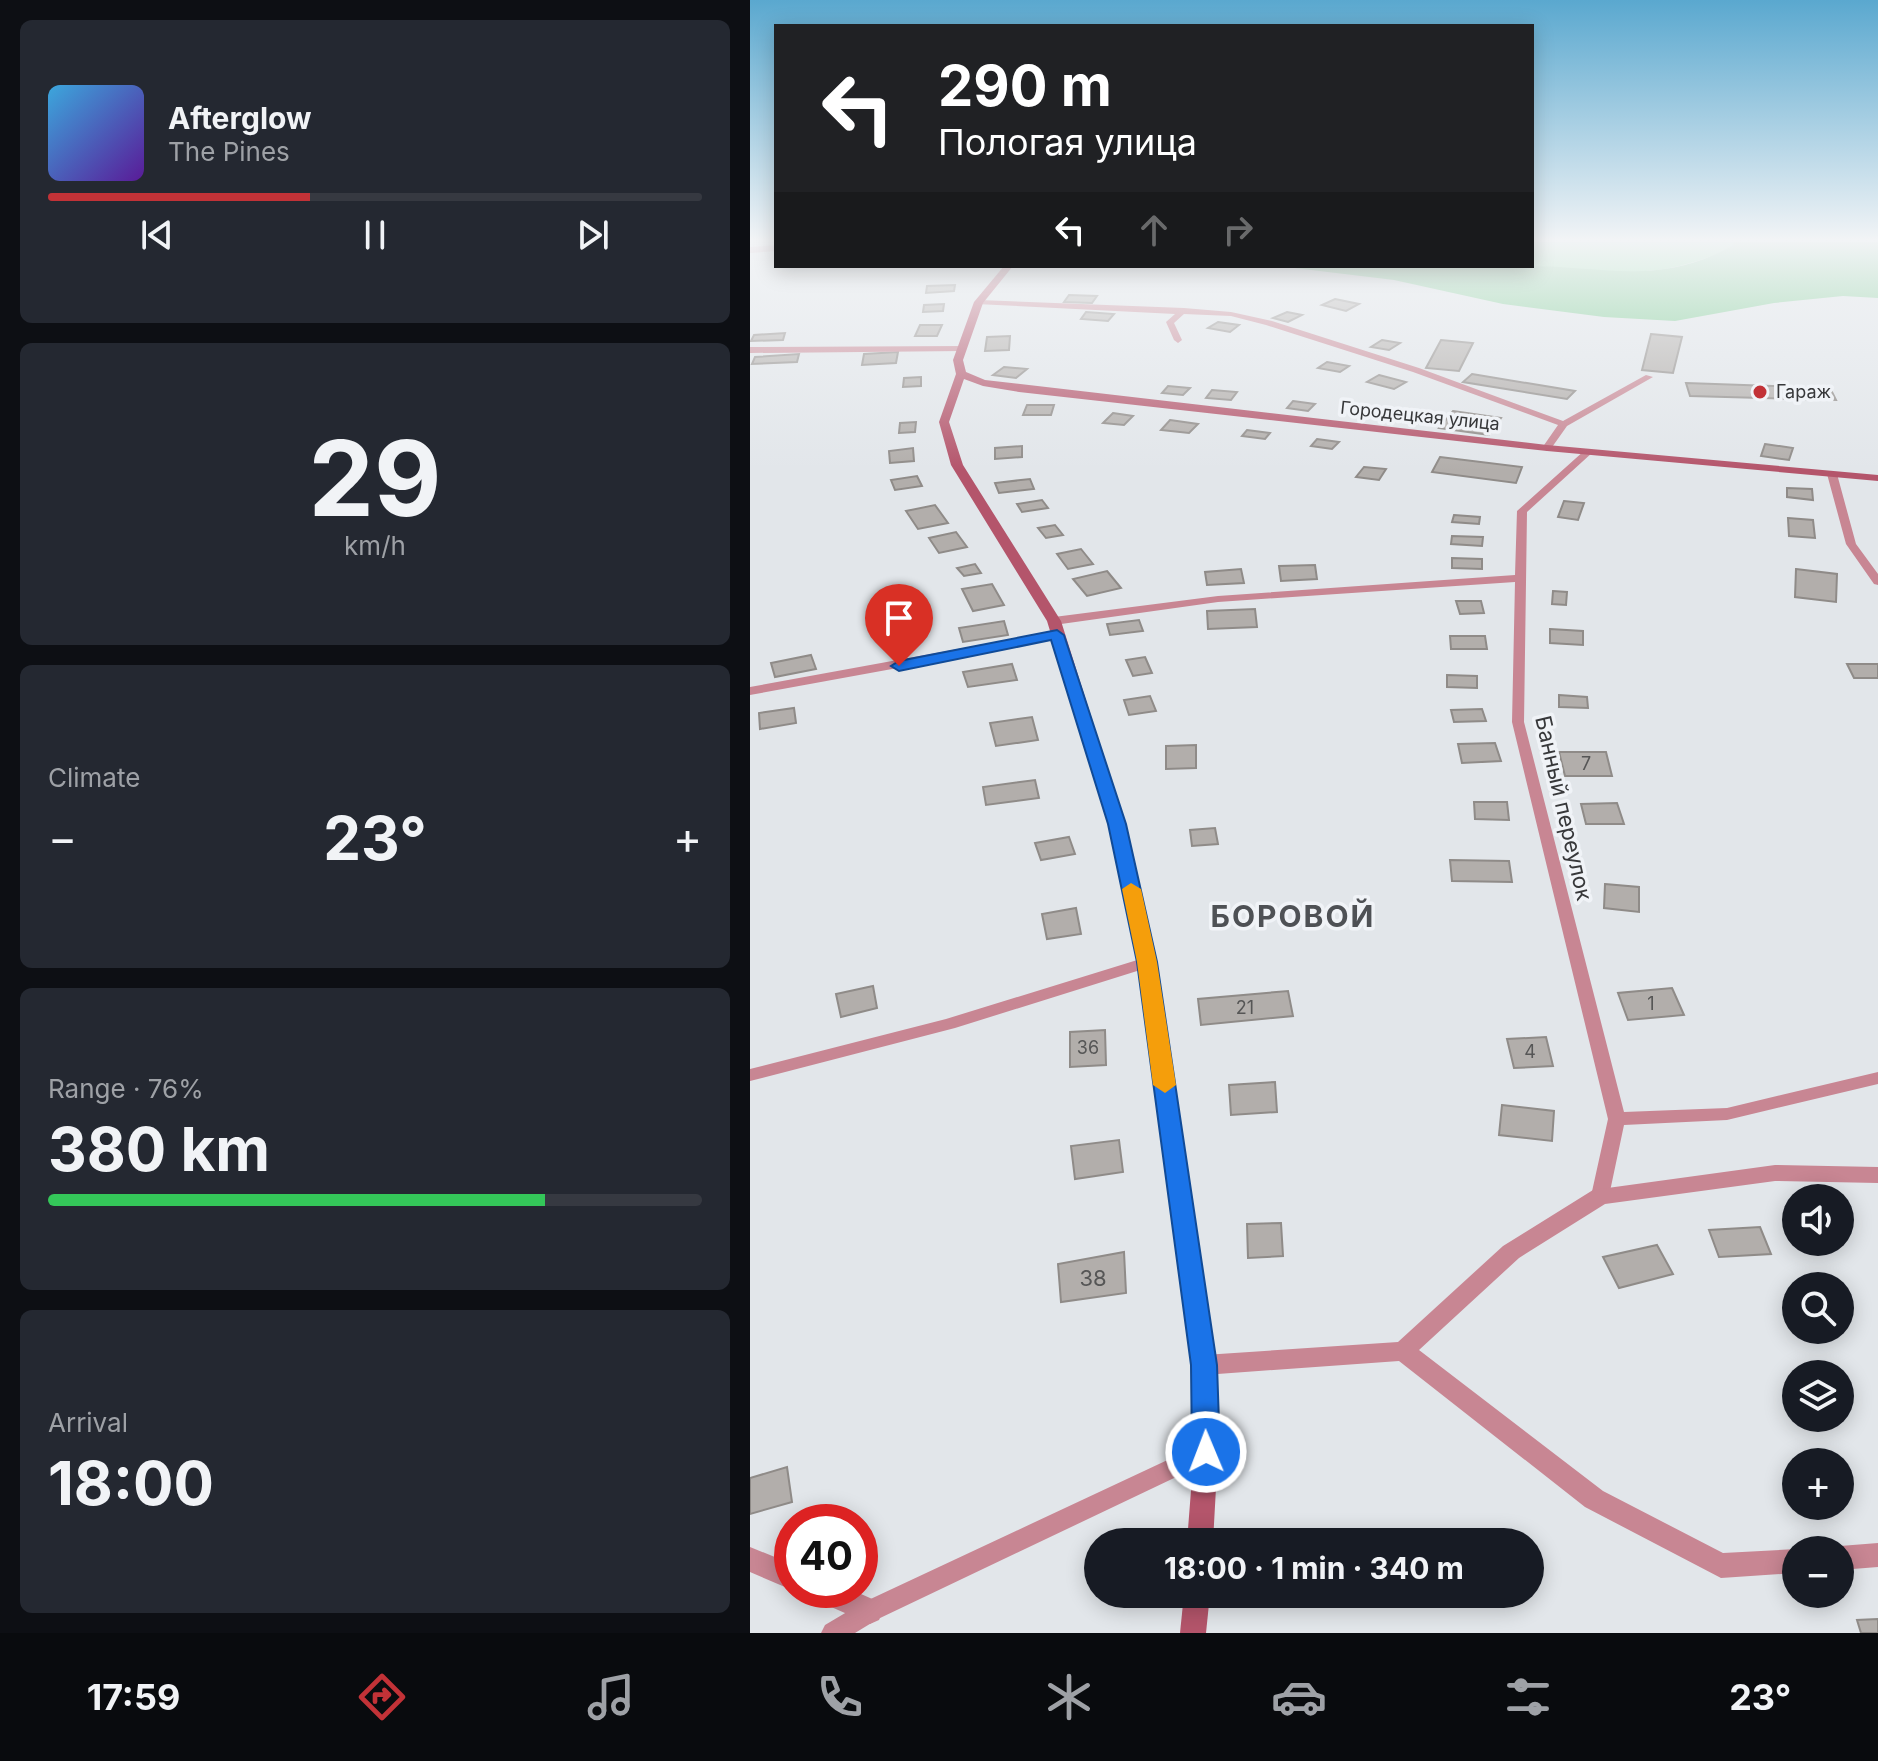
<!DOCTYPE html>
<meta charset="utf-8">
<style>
:root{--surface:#171b24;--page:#242831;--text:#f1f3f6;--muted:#9ea1a6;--line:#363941;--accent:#c23237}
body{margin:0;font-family:Inter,sans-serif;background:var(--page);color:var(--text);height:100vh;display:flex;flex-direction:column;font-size:30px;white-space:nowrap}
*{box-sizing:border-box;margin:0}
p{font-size:26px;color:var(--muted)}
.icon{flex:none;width:44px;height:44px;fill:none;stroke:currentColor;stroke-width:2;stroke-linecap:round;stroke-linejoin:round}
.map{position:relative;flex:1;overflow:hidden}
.details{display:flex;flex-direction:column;gap:20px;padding:20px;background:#0d0f14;width:750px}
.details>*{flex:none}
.top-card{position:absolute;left:24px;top:24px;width:760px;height:244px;border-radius:0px;box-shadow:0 4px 20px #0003;background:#202124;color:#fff;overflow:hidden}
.fabs{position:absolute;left:1032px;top:1184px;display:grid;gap:16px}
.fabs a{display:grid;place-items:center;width:72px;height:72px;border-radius:50%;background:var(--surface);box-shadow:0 4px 20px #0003;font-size:40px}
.speed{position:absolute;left:24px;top:1504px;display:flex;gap:16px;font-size:40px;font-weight:700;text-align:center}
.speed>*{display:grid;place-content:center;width:104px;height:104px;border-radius:50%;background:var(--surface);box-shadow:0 4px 20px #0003;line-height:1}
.speed .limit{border:12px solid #d22;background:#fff;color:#111}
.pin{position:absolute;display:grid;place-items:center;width:68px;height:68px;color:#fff;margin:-82px -34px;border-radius:50% 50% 50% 0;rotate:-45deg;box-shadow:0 0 8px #0007}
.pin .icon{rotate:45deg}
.me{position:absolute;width:88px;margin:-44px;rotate:359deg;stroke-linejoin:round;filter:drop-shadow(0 0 6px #0008)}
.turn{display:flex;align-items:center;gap:28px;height:168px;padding:0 32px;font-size:36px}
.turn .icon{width:104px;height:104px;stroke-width:2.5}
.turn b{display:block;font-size:56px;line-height:68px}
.lanes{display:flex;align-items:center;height:76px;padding:0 32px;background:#0003;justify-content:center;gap:40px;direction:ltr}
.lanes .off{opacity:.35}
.big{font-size:60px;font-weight:700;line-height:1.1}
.details .widget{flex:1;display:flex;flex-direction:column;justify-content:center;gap:12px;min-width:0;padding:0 28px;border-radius:12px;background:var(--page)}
.details .dial{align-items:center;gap:0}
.dial b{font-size:104px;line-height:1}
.song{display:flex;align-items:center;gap:24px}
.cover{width:96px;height:96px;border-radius:12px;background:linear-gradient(135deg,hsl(200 70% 55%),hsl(270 70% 35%))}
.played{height:8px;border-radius:4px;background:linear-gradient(90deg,var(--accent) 40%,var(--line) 40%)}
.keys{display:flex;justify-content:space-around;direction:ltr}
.heat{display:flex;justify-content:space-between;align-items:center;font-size:44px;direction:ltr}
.charge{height:12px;border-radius:6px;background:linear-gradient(90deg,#34c759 76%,var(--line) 0)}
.trip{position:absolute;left:334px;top:1528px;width:460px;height:80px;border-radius:40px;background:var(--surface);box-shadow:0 4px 20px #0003;font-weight:700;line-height:80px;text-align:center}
.tab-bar{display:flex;height:128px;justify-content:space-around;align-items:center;background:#090b0e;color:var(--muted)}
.tab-bar .icon{width:56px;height:56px}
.tab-bar .selected{color:var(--accent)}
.tab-bar b{font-size:36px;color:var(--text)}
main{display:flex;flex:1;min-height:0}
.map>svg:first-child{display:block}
</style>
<main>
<section class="details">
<div class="widget">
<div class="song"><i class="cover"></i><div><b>Afterglow</b><p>The Pines</p></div></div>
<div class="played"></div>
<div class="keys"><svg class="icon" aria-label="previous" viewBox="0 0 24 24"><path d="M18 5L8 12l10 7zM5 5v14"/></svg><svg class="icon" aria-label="pause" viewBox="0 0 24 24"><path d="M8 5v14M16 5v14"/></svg><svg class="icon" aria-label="next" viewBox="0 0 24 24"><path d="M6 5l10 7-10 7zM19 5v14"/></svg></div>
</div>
<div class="widget dial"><b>29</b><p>km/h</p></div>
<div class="widget"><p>Climate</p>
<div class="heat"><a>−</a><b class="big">23°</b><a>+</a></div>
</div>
<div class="widget"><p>Range · 76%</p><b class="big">380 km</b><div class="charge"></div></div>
<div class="widget"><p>Arrival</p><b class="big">18:00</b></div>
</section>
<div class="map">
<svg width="1128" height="1633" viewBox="0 0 1128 1633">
<rect width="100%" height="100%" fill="#e2e6ea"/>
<path fill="#8ee3a2" d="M782,242h200l3,3c-69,37 -128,27 -203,21z"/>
<path fill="#75ca8b" d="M982,242h146v56l-35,-2 -69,7 -99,18 -71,-4 -101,-13 -109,-24 -116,-14c83,0 166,0 249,0 81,0 130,21 207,-21z"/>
<g fill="#b2aeab" stroke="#8f8b88" stroke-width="2">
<path d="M205,285l-1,6 -28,2 1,-7z"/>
<path d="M319,295l28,1 -5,7 -28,-1z"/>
<path d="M585,299l24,5 -13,7 -24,-6z"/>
<path d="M194,304l-1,7 -20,1 1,-7z"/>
<path d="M336,312l28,2 -6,7 -27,-2z"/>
<path d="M537,312l15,3 -14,7 -15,-4z"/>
<path d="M468,322l21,3 -9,7 -22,-4z"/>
<path d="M170,325h22l-5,11h-22z"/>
<path d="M35,333l-2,7 -32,1 3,-6z"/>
<path d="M901,334l31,3 -9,36 -31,-3z"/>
<path d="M260,336l-1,14 -24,1 2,-14z"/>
<path d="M632,340l18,3 -11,7 -18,-3z"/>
<path d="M691,340l32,3 -14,28 -33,-3z"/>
<path d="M148,352l-2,11 -34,2 2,-11z"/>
<path d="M49,354l-2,8 -45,2 3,-7z"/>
<path d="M577,362l22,4 -9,6 -22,-4z"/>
<path d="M254,367l23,2 -11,9 -23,-3z"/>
<path d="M722,374l103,17 -8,8 -104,-17z"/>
<path d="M629,375l27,7 -12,7 -27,-7z"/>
<path d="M171,377v9l-18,1 1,-9z"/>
<path d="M936,383l144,5 6,12 -146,-4z"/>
<path d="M418,386l22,2 -7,7 -21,-2z"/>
<path d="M462,390l25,2 -6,8 -25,-2z"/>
<path d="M543,401l22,3 -7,7 -21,-3z"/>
<path d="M277,405h27l-3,10h-28z"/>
<path d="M651,410l25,3 -7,11 -25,-3z"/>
<path d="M703,411l48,7 -12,17 -50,-7z"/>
<path d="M363,413l20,3 -9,9 -21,-2z"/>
<path d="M420,420l28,4 -9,9 -28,-3z"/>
<path d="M166,422l-1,10 -16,1 1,-10z"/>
<path d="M497,430l23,3 -5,6 -23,-3z"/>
<path d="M567,439l22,3 -7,7 -21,-3z"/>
<path d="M1015,444l28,4 -4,12 -28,-4z"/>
<path d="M272,446v11l-27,2v-11z"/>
<path d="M163,448l1,13 -24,2 -1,-12z"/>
<path d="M690,457l82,10 -6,16 -84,-11z"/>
<path d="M614,467l22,2 -7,11 -23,-3z"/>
<path d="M167,476l5,10 -27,4 -4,-10z"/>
<path d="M280,479l4,10 -35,4 -4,-10z"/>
<path d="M1037,488l25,1 1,11 -26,-3z"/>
<path d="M292,500l6,8 -26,4 -5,-8z"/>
<path d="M814,501l20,2 -6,17 -20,-3z"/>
<path d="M185,505l13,18 -30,6 -12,-18z"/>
<path d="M704,515l26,2 -1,7 -27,-2z"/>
<path d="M1038,518l25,2 2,18 -26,-2z"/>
<path d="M305,525l8,10 -17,3 -8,-10z"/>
<path d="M206,532l11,15 -28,6 -10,-15z"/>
<path d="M702,536l31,1 -1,9 -31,-2z"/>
<path d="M331,549l12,15 -25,5 -11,-15z"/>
<path d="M702,558l30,1v10l-30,-1z"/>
<path d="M225,564l6,9 -17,3 -7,-8z"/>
<path d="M565,565l2,14 -36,2 -2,-15z"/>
<path d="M491,569l3,14 -37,2 -2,-13z"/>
<path d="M1046,569l41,5 -1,28 -41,-5z"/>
<path d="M357,571l14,17 -34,8 -14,-17z"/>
<path d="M242,584l12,21 -31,6 -11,-22z"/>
<path d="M803,591l14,1 -1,13 -14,-1z"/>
<path d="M706,601h25l3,12 -24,1z"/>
<path d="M505,609l2,18 -49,2 -1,-18z"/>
<path d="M389,620l4,11 -33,4 -3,-11z"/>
<path d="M254,621l4,14 -45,7 -4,-14z"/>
<path d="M800,629l33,2v14l-33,-2z"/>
<path d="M700,636h35l2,13h-36z"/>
<path d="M61,655l5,14 -41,8 -4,-14z"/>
<path d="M395,657l7,16 -19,3 -7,-16z"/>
<path d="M262,664l5,16 -49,7 -5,-15z"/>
<path d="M1097,664h31v14h-24z"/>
<path d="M697,675l30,1v12l-30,-1z"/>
<path d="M809,695l28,2 1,11 -29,-1z"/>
<path d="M400,696l6,15 -27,4 -5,-15z"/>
<path d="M44,708l2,15 -36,6 -1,-16z"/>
<path d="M732,709l4,12 -32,1 -3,-12z"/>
<path d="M282,717l6,23 -42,6 -6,-23z"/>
<path d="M745,743l6,18 -39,2 -4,-19z"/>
<path d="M446,745v23l-30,1v-23z"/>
<path d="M809,752h47l6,24h-47z"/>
<path d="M285,780l4,18 -53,7 -3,-18z"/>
<path d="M724,802h33l2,18 -34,-1z"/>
<path d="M867,803l7,21h-38l-5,-20z"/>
<path d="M465,828l3,16 -26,2 -2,-16z"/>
<path d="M319,837l6,17 -34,6 -6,-17z"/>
<path d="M700,860l59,1 3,21 -60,-1z"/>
<path d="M855,884l34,3v25l-35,-4z"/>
<path d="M326,908l5,26 -34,5 -5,-25z"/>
<path d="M123,986l4,22 -36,9 -5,-23z"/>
<path d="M922,988l12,27 -56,5 -10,-27z"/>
<path d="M538,991l5,25 -92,9 -3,-26z"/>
<path d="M355,1030l1,35 -36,2v-35z"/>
<path d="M796,1037l7,29 -39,2 -7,-29z"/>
<path d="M525,1082l2,30 -46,3 -2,-30z"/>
<path d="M752,1105l52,6 -2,30 -53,-6z"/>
<path d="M369,1140l4,32 -48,7 -4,-33z"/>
<path d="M531,1223l2,33 -35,2 -1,-34z"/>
<path d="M1010,1227l11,27 -52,3 -10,-27z"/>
<path d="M907,1245l16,29 -54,14 -16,-31z"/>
<path d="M374,1252l2,41 -65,9 -3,-38z"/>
<path d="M37,1467l5,35 -42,12v-36z"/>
<path d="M1128,1619v14h-17l-4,-13z"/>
</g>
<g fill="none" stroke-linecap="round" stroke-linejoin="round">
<g fill="#c88693" fill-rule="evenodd">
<path d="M229,300l205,8 47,4 41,9 147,47 144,53 83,-46 7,2 -86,49 -17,24 -3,1 -5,-3 16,-23 -145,-53 -147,-47 -35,-9 -47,-2 -10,9 8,17 -4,3 -4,-3 -8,-18 9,-8 -199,-10v-4z"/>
<path d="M215,346v4l-3,1 -212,2v-6z"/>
<path d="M835,450l8,2 -66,60 -3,210 100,390 103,-4 151,-36v12l-151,36 -103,5 -15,71 -2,5 -7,2 -7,-2 -2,-5 17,-77 -96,-397 3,-140 -297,20 -164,23 -6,-4 6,-4 164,-21 297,-21 2,-64z"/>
<path d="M1082,471l5,3 19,70 22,30v11l-4,-1 -28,-40 -19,-70z"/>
<path d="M397,957l6,1 2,4 -2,4 -198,62 -205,53v-12l196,-50z"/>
<path d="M456,1442l8,3 3,7 -3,7 -336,160 -23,14h-34l4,-8 37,-22z"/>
</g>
<g fill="#c88693" fill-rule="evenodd">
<path d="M26,245v6l-26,2v-6z"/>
<path d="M307,631l5,1v6l-312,57v-8z"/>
<path d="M1025,1165l103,2v16l-103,-2 -170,23 -86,54 -100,92 184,141 120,62 73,-4 4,1h-4v23l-75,5 -136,-71 -186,-146 -195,14 -8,-3 -4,-7 4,-7 8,-3 194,-13 105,-96 90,-56z"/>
<path d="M1128,1543v24l-38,3v-20h-10l10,-4z"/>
<path d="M0,1547l42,17v26l-42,-18z"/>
<path d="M59,1590h43l27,12 4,9 -4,9 -9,4 -57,-25z"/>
</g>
<g fill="#b4556b" fill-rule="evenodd">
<path d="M254,266h9l-30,37 -20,57 3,12 19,8 562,65 331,30v6l-331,-30 -528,-59 -36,-6 -19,-7 -15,43 14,43 98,156 64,203 31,138 60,403 2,87 -5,90h-26l7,-90 -2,-87 -54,-403 -29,-138 -62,-203 -96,-156 -12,-43 17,-48 -3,-14 21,-58z"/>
<path d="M434,1594h26l-4,39h-26z"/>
</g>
</g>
<linearGradient id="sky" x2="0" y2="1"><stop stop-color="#5aa8cf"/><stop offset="0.51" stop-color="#f2f4f6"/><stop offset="1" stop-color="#f2f4f6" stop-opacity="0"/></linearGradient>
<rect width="1128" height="470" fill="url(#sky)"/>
<path fill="#1a73e8" stroke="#114b97" stroke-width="2" d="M307,630l7,5 62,189 31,138 60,403 3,87 -5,9 -9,4 -10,-4 -4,-9 -1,-87 -54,-403 -29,-138 -57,-184 -152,31 -8,-5 8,-5z"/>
<path fill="#f59e0b" d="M381,883l10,6 16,73 19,123 -11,8 -12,-8 -16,-123 -15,-73z"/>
<circle fill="#c23237" stroke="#f0f3f7" stroke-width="3" cx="1010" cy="392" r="8"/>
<g text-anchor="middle" stroke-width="7" stroke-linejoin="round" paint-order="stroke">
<g font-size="18" fill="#37383a" stroke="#f0f3f7" text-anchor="start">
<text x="1026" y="398">Гараж</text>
</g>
<g font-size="18" fill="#37383a" stroke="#f0f3f7">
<text transform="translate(670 416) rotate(6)" y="6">Городецкая улица</text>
</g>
<g font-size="18" fill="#565656">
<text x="836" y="770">7</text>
<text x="901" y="1010">1</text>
<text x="495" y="1014">21</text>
<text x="338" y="1054">36</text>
<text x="780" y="1058">4</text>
</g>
<g font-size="22" fill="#37383a" stroke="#f0f3f7">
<text transform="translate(814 808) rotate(77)" y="8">Банный переулок</text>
</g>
<g font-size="22" fill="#565656">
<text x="343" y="1286">38</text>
</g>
<g font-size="30" font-weight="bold" letter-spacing="2" fill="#4e5155" stroke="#f0f3f7">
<text x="543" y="927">БОРОВОЙ</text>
</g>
</g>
</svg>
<div class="fabs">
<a><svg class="icon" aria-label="sound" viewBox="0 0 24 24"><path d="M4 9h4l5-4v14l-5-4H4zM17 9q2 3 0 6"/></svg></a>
<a><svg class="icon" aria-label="search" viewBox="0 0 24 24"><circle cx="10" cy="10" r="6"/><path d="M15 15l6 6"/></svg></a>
<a><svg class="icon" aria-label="layers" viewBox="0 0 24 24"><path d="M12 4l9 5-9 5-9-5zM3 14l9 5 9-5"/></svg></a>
<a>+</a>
<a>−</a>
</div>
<div class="speed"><div class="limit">40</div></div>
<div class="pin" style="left:149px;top:666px;background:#d93025"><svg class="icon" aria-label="arrive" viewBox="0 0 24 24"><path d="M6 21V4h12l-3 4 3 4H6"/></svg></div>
<svg class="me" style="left:456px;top:1452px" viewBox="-20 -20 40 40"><circle r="17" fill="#1a73e8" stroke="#fff" stroke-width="3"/><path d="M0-11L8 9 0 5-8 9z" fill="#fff"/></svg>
<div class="trip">18:00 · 1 min · 340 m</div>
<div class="top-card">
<div class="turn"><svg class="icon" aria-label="left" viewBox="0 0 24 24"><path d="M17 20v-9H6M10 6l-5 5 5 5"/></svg><div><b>290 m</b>Пологая улица</div></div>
<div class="lanes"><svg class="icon" aria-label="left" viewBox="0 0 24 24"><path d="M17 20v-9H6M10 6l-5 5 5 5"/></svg><svg class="icon off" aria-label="ahead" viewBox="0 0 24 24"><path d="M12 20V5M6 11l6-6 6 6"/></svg><svg class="icon off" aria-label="right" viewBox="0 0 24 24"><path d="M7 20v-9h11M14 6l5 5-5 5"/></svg></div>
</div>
</div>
</main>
<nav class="tab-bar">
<b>17:59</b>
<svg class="icon selected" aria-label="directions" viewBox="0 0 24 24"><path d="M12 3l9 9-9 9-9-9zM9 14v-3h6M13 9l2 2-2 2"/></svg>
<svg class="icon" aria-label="music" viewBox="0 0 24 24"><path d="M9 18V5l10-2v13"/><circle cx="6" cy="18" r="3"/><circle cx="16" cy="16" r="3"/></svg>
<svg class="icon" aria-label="phone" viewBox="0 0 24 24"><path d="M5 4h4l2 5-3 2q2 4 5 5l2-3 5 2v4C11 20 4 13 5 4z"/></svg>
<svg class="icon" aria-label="climate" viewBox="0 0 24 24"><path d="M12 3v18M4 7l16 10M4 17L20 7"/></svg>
<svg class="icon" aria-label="car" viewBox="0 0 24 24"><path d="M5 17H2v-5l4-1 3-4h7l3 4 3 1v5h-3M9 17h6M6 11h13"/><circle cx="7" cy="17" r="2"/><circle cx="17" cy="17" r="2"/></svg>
<svg class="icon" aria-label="filters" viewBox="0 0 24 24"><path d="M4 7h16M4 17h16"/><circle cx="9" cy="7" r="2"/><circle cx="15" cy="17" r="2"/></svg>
<b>23°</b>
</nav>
